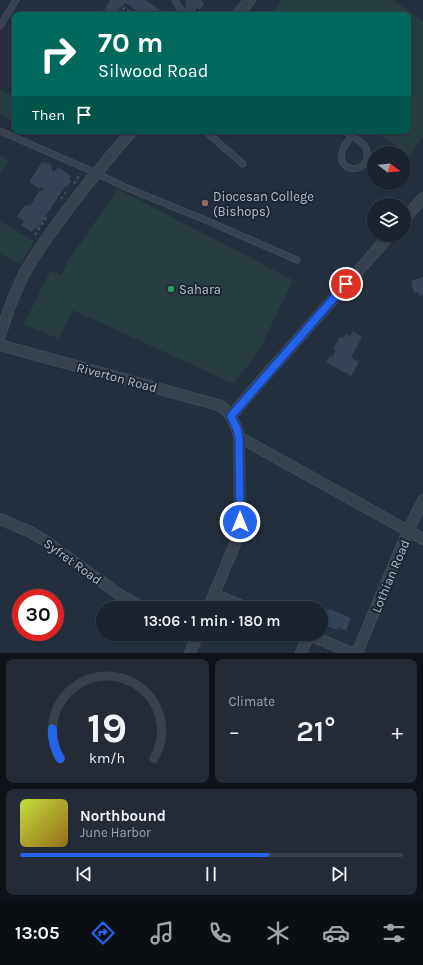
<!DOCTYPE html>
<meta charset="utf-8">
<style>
:root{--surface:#1b232e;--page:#242b36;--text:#f1f3f6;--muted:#a0a4aa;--line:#39404a;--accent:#2563eb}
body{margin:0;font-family:Karla,sans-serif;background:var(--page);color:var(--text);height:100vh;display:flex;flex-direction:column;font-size:15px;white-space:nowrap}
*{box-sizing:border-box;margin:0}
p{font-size:13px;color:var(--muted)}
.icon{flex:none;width:22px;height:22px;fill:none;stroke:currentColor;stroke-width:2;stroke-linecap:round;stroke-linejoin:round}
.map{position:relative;height:653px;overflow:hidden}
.details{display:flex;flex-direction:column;gap:6px;padding:6px;background:#0f1319;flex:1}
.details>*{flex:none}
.hud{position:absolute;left:12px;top:12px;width:399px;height:122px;border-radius:8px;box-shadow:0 1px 3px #0004,0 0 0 1px var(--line);background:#00695c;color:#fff;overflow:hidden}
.needle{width:26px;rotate:106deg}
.controls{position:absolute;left:367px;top:146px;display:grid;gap:8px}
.controls a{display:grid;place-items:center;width:44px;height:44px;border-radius:50%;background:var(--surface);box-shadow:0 1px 3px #0004,0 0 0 1px var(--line);font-size:20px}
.speed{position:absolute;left:12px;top:589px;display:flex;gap:8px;font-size:20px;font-weight:700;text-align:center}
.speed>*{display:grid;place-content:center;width:52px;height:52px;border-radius:50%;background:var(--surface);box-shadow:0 1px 3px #0004,0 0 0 1px var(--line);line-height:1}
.speed .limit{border:6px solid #d22;background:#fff;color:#111}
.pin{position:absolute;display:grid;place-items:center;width:34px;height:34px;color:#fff;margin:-17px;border:2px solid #fff;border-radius:50%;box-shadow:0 1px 4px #0007}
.me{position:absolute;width:44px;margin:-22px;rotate:0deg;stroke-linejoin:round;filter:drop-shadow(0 0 3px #0008)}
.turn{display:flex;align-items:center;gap:14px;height:84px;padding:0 20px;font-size:18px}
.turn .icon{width:52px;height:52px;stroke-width:2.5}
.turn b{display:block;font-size:28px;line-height:34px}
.then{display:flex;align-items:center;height:38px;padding:0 20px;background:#0003;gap:8px;font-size:15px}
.big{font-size:30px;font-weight:600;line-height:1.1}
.details .card{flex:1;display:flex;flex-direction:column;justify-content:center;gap:6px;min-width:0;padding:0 14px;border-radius:8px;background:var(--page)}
.details .dial{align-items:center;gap:0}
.dial svg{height:104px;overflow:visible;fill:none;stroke:var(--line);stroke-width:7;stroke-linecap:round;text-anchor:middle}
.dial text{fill:var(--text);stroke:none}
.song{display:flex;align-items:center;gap:12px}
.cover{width:48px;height:48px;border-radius:6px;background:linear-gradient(135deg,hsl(70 70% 55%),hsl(40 70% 35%))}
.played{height:4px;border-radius:2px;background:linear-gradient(90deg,var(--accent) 65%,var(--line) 65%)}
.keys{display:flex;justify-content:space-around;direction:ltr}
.heat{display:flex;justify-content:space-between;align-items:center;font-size:22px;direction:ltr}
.details .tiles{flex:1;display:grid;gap:6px;grid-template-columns:1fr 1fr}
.card:last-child{grid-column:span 2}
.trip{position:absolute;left:96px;top:601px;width:232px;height:40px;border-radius:20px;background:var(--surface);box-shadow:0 1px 3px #0004,0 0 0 1px var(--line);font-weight:600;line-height:40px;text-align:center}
.dock{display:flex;height:64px;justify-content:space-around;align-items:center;background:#0b0e12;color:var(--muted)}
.dock .icon{width:28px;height:28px}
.dock .selected{color:var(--accent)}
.dock b{font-size:18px;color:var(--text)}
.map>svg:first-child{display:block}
</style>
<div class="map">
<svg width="423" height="653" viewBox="0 0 423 653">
<rect width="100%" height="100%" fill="#242f3e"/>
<g fill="#263c3f">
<path d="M282,0h111l30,21v116l-13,18 -36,-24h34v-116h-138z"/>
<path d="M0,89l15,8v26l-15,-9z"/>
<path d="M0,155l9,5 -9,15z"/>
<path d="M118,189l175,91 -33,69 -26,35 -161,-74 -14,29 -35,-15 26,-53 11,4 7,-14z"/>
<path d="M0,221l34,20 -14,24 -20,-12z"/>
</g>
<g fill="#364354">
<path d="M108,0h37l23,15h-25l-18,-12 -2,3 -1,-1 -6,10h-15l9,-14z"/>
<path d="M184,0h18v1l2,2 -4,7 -3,-2 -2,3 -5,1 -4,-3 -1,-5 2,-2z"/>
<path d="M42,162l1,2 2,-2 7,4 -1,2 3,4 4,-5 13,9 -2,3 2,2 -3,6 -2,-2 -29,44 -2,-1 -3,4 -11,-7 3,-4 -7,-4 7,-11 4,-1 2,1 10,-16 2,1 2,-2 -3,-2 -1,2 -11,-7z"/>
<path d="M423,277v18l-4,1 -1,-4 -4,1 -3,-12z"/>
<path d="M353,331l9,6 -11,21 8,4 -8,14 -25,-14 4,-6 3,1 3,-7 -3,-1 7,-12 3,1 3,-4 4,2z"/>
<path d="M321,608l8,3v-2l22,9 -5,13 -8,-4 -1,3 -16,-6z"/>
</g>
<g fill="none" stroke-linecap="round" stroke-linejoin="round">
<defs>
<g id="lane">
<path d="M175,0l4,7 8,8"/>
<path d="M0,26l16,-26"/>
<path d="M0,131l96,42 29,14 78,32 94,41"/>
<path d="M205,131l38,33"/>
<path d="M344,131c5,4 16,9 20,14 2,3 4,8 3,12 -2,19 -35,14 -23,-10 2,-4 5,-7 7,-10"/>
</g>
<g id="street">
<path d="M237,15l13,-15"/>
<path d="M404,219l19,-21"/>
<path d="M0,336c6,-20 13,-39 22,-58 9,-18 21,-35 33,-51 24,-34 50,-65 77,-96"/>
<path d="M0,345l218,60c13,6 18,19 21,32l1,92 -7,20 -25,59"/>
<path d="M231,416l29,-34 130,-147"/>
<path d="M239,437l184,102"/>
<path d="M0,519l30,13 14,8 73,53 12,7 15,8"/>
<path d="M214,594l33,14"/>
<path d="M307,634l45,19"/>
<path d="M190,653l8,-19"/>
<path d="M301,653l8,-18"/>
<path d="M357,653l51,-122 15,-31"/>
</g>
</defs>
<use href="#lane" stroke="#414a57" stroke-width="7"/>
<use href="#street" stroke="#414a57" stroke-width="12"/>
<g stroke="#3f5557" stroke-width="2" stroke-dasharray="3 3" stroke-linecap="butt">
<path d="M120,15l4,-7 11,7"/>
<path d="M74,184l6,-10"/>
<path d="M61,199l5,-7"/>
<path d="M35,235l12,-19"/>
</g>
<use href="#lane" stroke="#38414e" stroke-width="5"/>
<use href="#street" stroke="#38414e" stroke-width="10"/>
</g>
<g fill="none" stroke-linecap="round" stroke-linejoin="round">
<defs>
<path id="route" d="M240,522l-1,-85 -2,-8 -6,-13 115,-132"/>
</defs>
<use href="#route" stroke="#184099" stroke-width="10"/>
<use href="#route" stroke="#2563eb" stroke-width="7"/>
</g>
<circle fill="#8d6e63" stroke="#1d2633" stroke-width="1.5" cx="205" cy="203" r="4"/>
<circle fill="#2e9e5b" stroke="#1d2633" stroke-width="1.5" cx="171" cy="289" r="4"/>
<g text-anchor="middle" stroke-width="4" stroke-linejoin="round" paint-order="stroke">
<g font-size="13" fill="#b4bcc9" stroke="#1d2633" text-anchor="start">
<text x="213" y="201">Diocesan College<tspan x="213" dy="15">(Bishops)</tspan></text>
<text x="179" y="294">Sahara</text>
</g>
<g font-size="13" fill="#b4bcc9" stroke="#1d2633">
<text transform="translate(117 377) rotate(15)" y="5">Riverton Road</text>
<text transform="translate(73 561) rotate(36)" y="5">Syfret Road</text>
<text transform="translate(390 576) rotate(-67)" y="5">Lothian Road</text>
</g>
</g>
</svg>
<div class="controls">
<a><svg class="needle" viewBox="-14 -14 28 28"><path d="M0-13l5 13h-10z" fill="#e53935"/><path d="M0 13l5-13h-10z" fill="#a0a4aa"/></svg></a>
<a><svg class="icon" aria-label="layers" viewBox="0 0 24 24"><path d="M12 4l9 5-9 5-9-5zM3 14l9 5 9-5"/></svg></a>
</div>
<div class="speed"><div class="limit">30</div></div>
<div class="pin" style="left:346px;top:284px;background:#d93025"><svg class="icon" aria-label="arrive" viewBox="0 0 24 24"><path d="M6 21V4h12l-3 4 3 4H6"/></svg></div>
<svg class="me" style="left:240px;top:522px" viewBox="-20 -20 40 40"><circle r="17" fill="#2563eb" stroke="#fff" stroke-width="3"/><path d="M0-11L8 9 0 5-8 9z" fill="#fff"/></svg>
<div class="trip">13:06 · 1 min · 180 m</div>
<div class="hud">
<div class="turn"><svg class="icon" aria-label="right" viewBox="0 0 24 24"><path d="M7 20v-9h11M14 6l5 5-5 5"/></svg><div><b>70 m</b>Silwood Road</div></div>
<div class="then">Then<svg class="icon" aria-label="arrive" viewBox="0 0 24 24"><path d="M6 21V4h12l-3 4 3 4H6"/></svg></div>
</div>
</div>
<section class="details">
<div class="tiles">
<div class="card dial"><svg viewBox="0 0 100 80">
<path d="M14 69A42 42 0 1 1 86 69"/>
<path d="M14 69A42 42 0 0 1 8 46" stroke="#2563eb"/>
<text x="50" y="56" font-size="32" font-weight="700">19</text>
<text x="50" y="72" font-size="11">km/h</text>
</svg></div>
<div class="card"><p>Climate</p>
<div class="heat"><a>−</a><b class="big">21°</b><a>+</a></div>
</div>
<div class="card">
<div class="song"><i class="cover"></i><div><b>Northbound</b><p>June Harbor</p></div></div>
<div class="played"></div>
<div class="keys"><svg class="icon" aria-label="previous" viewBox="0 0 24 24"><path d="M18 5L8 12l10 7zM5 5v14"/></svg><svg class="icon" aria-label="pause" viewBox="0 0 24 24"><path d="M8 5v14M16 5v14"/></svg><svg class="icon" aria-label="next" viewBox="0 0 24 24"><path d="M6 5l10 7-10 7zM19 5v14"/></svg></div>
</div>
</div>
</section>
<nav class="dock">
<b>13:05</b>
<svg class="icon selected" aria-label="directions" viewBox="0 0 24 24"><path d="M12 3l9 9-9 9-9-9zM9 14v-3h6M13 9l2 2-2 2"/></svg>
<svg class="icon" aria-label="music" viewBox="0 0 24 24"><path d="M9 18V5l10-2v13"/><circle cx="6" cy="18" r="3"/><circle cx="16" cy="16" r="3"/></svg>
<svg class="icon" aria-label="phone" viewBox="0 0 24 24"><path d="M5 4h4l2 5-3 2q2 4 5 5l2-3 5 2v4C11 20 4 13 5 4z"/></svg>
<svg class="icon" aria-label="climate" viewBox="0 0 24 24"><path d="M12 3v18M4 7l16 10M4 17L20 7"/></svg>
<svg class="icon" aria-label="car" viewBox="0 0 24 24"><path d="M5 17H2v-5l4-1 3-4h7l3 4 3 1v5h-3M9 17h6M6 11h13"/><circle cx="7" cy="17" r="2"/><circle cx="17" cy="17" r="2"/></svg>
<svg class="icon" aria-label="filters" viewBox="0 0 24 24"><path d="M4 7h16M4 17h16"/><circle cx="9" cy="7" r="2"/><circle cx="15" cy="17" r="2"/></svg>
</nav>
